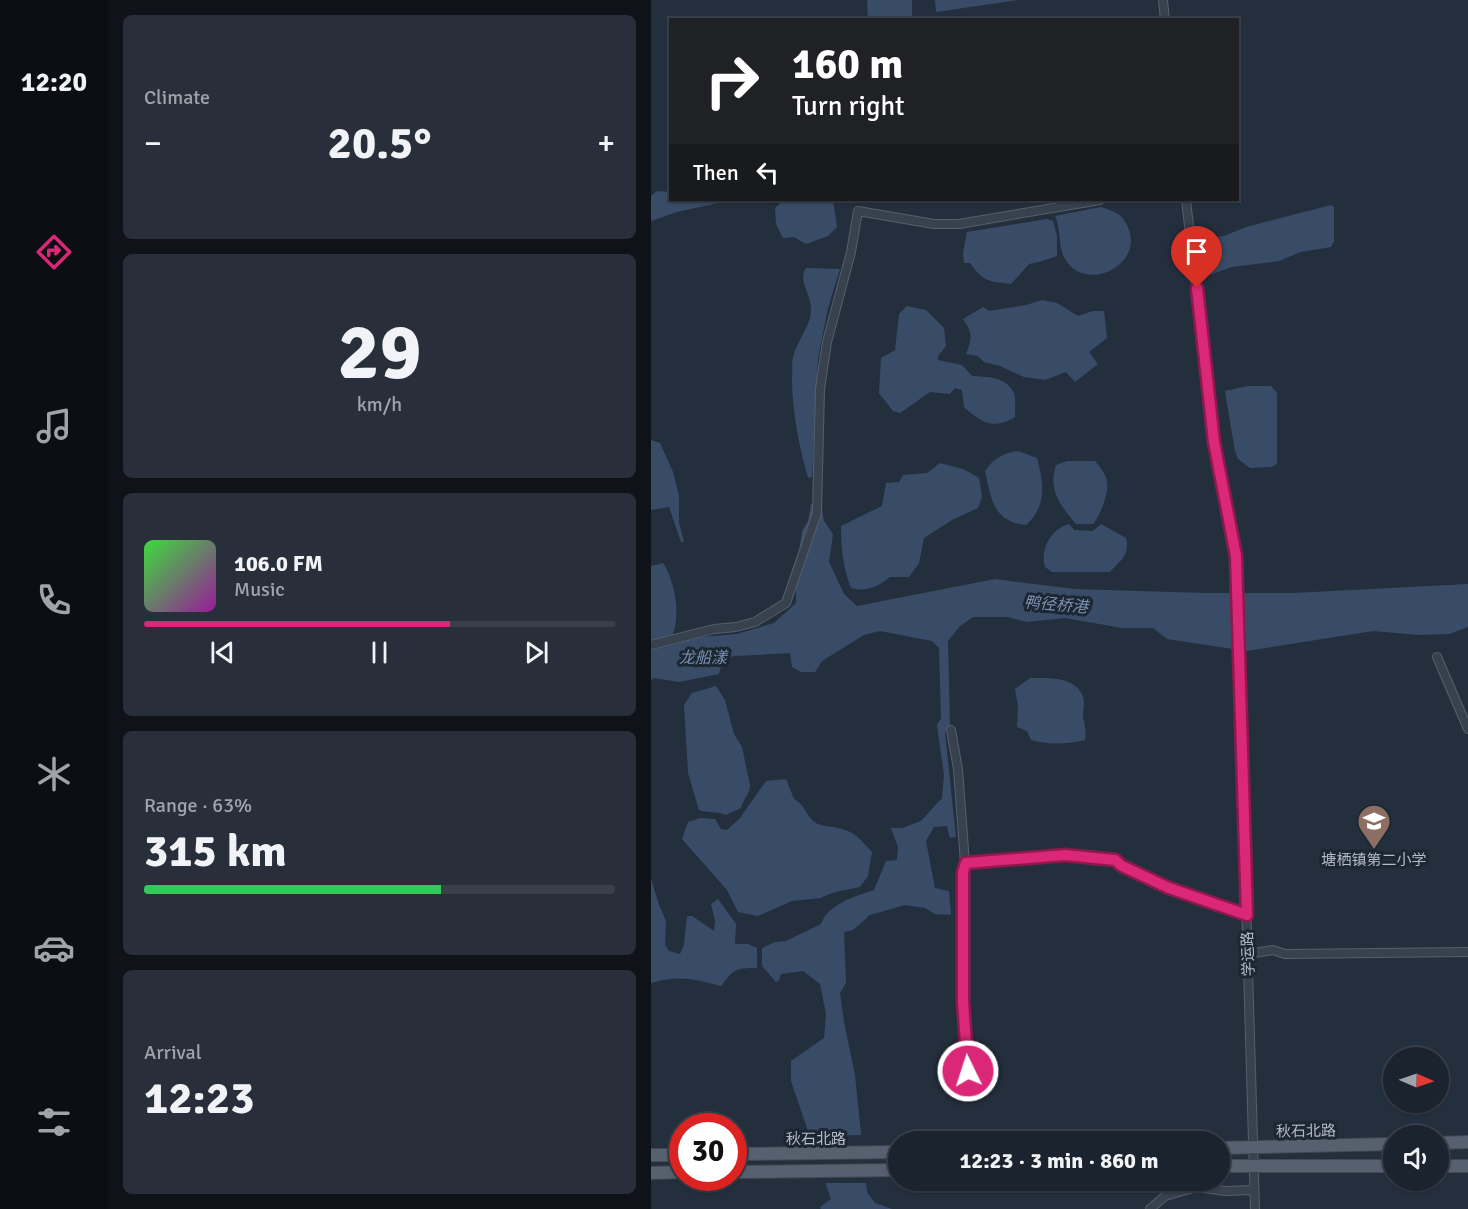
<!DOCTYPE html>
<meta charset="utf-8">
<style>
:root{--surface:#1b232e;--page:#282f3a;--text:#f1f3f6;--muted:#a0a4aa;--line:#39404a;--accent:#db2777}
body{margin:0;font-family:Signika,"Noto Sans SC",sans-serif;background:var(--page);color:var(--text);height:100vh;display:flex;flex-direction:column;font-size:22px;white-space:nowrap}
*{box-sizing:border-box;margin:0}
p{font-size:20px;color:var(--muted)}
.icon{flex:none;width:33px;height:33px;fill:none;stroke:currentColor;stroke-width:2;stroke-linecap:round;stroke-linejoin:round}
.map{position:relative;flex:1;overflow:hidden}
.sheet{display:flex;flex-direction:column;gap:15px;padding:15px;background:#0f1319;width:543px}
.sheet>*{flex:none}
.banner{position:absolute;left:18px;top:18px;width:570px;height:183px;border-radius:0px;box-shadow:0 2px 4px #0004,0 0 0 2px var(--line);background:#202124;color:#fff;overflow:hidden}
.needle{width:39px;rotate:92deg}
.buttons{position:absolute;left:732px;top:1047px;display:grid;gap:12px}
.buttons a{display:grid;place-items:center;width:66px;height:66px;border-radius:50%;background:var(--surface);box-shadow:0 2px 4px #0004,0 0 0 2px var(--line);font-size:30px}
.speed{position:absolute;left:18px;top:1113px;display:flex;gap:12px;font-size:30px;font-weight:700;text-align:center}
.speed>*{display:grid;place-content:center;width:78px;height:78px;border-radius:50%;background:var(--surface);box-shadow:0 2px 4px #0004,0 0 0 2px var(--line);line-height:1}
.speed .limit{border:9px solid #d22;background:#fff;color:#111}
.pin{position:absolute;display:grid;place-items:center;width:51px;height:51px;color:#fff;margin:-62px -26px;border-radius:50% 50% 50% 0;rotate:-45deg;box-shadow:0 0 6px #0007}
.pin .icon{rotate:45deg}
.me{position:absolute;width:66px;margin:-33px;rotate:356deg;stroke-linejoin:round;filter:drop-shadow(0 0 4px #0008)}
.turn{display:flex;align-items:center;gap:21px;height:126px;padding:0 24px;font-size:27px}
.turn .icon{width:78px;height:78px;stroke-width:2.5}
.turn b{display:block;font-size:42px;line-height:51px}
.then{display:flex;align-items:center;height:57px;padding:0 24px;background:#0003;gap:12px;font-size:22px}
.big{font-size:45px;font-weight:800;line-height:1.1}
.sheet .widget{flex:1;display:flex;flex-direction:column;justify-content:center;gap:9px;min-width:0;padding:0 21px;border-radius:9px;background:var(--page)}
.sheet .dial{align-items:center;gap:0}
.dial b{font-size:78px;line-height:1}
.song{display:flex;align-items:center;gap:18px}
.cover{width:72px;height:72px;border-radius:9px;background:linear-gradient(135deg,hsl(120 70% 55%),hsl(300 70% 35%))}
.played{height:6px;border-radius:3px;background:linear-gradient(90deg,var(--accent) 65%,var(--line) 65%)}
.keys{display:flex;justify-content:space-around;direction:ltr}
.heat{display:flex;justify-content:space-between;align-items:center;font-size:33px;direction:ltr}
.charge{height:9px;border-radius:4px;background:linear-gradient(90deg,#34c759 63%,var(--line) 0)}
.trip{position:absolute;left:237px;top:1131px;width:342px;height:60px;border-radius:30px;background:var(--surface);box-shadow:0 2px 4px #0004,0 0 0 2px var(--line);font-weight:800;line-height:60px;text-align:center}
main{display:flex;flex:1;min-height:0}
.tabs{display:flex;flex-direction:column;width:108px;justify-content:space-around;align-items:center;background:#0b0e12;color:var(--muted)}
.tabs .icon{width:42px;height:42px}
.tabs .selected{color:var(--accent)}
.tabs b{font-size:27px;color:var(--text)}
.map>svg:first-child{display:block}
</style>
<main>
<nav class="tabs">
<b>12:20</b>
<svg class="icon selected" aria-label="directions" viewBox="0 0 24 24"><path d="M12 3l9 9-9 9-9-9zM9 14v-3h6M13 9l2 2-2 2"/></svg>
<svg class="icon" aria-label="music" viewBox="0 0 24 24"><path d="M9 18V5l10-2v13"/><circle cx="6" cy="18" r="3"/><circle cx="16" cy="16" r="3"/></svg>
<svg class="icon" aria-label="phone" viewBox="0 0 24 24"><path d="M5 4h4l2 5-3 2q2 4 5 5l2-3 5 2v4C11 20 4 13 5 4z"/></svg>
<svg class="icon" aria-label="climate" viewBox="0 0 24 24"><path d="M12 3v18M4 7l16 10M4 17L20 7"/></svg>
<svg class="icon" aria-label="car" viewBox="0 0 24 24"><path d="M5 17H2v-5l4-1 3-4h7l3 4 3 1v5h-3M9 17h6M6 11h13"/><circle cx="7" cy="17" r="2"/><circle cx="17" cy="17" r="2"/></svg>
<svg class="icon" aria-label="filters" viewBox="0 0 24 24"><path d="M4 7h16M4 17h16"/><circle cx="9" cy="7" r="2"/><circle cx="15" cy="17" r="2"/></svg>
</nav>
<section class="sheet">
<div class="widget"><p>Climate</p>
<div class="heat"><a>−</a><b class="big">20.5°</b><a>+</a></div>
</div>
<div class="widget dial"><b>29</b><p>km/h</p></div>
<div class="widget">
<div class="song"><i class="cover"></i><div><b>106.0 FM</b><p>Music</p></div></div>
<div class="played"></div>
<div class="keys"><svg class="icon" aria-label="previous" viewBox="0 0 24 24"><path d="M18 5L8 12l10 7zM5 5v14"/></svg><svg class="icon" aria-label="pause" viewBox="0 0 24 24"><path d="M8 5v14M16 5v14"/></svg><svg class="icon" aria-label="next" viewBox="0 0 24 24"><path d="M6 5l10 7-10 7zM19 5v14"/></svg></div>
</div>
<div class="widget"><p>Range · 63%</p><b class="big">315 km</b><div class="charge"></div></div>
<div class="widget"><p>Arrival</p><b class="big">12:23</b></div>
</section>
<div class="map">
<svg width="817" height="1209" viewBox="0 0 817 1209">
<rect width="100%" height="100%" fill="#242f3e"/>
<g fill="#394c67">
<path d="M216,0h45v19h-44z"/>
<path d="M284,0h83l-82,12z"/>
<path d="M6,191l13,1 1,8h61l-55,12 -26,9v-25z"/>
<path d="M133,200h49l4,27 -9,9 -22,8 -12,-7 -11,1 -7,-14 -1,-16z"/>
<path d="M680,205l3,2v34l-3,6 -30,5 -22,9 -47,6 -23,8 -3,-37 18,-2 22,-9z"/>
<path d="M450,207c5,2 13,4 17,7 6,4 10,12 12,19 9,36 -48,60 -66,24 -6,-13 -3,-28 -9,-41z"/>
<path d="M396,219l6,2 4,15v20l-18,6 -10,2 -18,20c-24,-3 -27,-2 -41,-21h-6l-1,-10 4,-21z"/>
<path d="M155,268l34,1 -12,39 -10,51 -6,118 -4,1c-9,-33 -16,-66 -16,-101 1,-7 -1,-16 2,-23 4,-14 16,-28 17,-42 2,-16 -14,-31 -5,-44z"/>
<path d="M391,300l15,3 21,13 15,-5h11l3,27 -18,14 9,12 -23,18 -9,-10 -21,8 -21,-3 -24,-11 -16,-4 -6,-6 -12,-2c6,-15 7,-21 -3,-35l20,-12 6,4 37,-6z"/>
<path d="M256,306l19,4 18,18 2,18 -8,10v4l24,5 10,11c14,1 34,0 42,17 2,6 1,17 1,24 -22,13 -33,6 -51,-10l-2,-17 -7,-2 -5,6 -20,-2 -30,21 -7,-2 -14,-18 2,-35 14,-8 4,-36z"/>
<path d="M597,386h23l6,7v71l-6,3 -21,1 -12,-9 -3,-8 -10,-60z"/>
<path d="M0,440l9,3 13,29 6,24v27l5,19h-3l-12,-35 -18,3z"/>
<path d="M367,451l19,7c7,26 10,48 -11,67 -33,-3 -35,-27 -41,-54 9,-13 18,-18 33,-20z"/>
<path d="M416,461h28c5,6 11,13 12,21 2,11 -7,34 -14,42h-17c-16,-19 -28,-34 -20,-59z"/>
<path d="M289,463l23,6 16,9 3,19 -4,11 -26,12 -28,18 -5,25 -10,14h-19c-12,10 -24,15 -39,11 -8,-21 -10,-40 -10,-62l41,-20 4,-23 13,-1 4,-7 24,-2z"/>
<path d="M160,504h10l3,17 9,13 -4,28 15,32 13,12 138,-27 80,10 130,4h89l174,-9v43l-19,7 -29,1 -47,-4 -127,20 -79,-12 -14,-11h-31l-57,-10 -38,4 -20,-5h-34l-13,9 -12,15 2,84 -5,8 11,104 -6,1 -3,-12 -13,1 -8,14 9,47 14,3 2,24 -16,-1 -10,-6 -20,-3 -35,10 -17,15 -9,2 2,51 -6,10 4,29 11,53 12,117 8,11 17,6h-71l-1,-2 11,-8 -40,-118v-20l33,-23 2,-24 -6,-30 -17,-13 -22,3 -2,6 -3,2 -14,-16v-18l13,-6 11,-1 35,-17c7,-20 35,-28 53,-34l12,-29 11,-1 1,-13 -7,-19h11l19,-7 21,-23 2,-23 -7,-50 4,-7 -2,-70 -7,-7 -52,-10 -16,4 -42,26 -7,11h-14l-9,-5 -2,-14 -56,3 -11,4 -4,14 -40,8 -25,-4 -3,2v-32l50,-11 36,-3 37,-11 22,-20v-31l6,-41 6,-10z"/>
<path d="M418,524l5,6 19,1 8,-7 25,14c4,17 -5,22 -16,34h-58l-7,-5c-5,-18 6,-38 24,-43z"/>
<path d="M12,563c12,18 18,53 9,73l-21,6v-76z"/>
<path d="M379,678c19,0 50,-2 54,23 0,5 -1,10 -1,15 1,9 4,15 2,24 -17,4 -37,5 -54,0l-4,-9 -10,-4 1,-20 -3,-18z"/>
<path d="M65,686l9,14 9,34 8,13 8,38c0,9 -7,14 -9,23l-15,7c-9,-4 -18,-2 -27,-5l-11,-37 -4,-68 8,-12z"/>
<path d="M135,779l8,20c11,5 12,18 22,24 4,3 12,3 18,4 22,5 23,9 38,25l-4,24 -8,11 -25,5 -15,6 -28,3 -34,15 -20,-4 -11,-22 -45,-51 6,-17 12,-4 15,1 6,10 6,1 13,-12 26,-37z"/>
<path d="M0,879l8,26 7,16 -1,24 4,6 11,3 4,-9 3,-29h5l22,15 1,-10 -4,-17 7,-5 18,25 -1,20h13l9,4v20c-22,0 -23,1 -36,18 -27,-7 -43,-11 -70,-3z"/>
</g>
<path fill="#242f3e" d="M213,1135l5,48h-46l-16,-47z"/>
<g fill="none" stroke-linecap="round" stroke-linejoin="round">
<defs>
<g id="street">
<path d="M512,0l2,20"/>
<path d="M535,200l28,242 22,114 19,653"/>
<path d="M0,645l63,-16 22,-2 19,-5 31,-19 31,-90 3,-124 7,-47 24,-90 7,-41 76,13h25l141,-24"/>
<path d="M786,657l31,72"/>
<path d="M300,730l7,39 7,94 -2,9v130l5,69"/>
<path d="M314,863l100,-8 50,5 7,5 47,23 78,27"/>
<path d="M597,954l25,-4 12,4 183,-2"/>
<path d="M499,1209l15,-13 32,-9 28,4 29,-1"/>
</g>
<g id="primary">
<path d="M788,1143l29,-1"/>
<path d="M568,1148l174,-4"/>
<path d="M82,1154l166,-2"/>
<path d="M0,1155h32"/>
<path d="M568,1166h174"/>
<path d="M788,1166h29"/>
<path d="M82,1172l166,-2"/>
<path d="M0,1173l32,-1"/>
</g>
</defs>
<use href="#street" stroke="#565f6c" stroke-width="10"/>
<use href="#primary" stroke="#414a57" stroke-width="14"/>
<use href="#street" stroke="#38414e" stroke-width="8"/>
<use href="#primary" stroke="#56606e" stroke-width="12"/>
</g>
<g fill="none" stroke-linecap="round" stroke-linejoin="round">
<defs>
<path id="route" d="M317,1071l-5,-69v-130l3,-9 99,-8 50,5 7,6 47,22 78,27 -11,-359 -22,-114 -17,-154"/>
</defs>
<use href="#route" stroke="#8e194d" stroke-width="15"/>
<use href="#route" stroke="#db2777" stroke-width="10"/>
</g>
<defs>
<symbol id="school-pin" viewBox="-11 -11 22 30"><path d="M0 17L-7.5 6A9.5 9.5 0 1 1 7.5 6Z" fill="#8d6e63" stroke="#1d2633"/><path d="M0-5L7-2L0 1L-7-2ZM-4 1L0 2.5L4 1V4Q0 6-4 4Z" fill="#fff"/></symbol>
</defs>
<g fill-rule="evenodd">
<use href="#school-pin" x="704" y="802" width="38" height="52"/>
</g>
<g text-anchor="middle" stroke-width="6" stroke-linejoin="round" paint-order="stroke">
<g font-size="15" fill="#b4bcc9" stroke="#1d2633">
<text x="723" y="865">塘栖镇第二小学</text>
</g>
<g font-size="15" fill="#b4bcc9" stroke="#1d2633">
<text transform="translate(597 954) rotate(-92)" y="5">学运路</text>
<text transform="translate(655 1131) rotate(-1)" y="5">秋石北路</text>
<text x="165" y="1144">秋石北路</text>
</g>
<g font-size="16" font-style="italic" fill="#7c92b1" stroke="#1d2633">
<text transform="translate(405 604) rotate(5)" y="6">鸭径桥港</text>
<text x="52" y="663">龙船漾</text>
</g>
</g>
</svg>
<div class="buttons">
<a><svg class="needle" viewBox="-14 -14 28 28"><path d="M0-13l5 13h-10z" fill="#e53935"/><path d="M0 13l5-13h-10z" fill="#a0a4aa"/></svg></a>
<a><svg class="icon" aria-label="sound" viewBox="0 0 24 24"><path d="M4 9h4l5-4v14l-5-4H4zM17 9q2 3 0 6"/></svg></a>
</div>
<div class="speed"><div class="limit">30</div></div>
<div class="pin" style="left:546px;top:288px;background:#d93025"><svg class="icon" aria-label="arrive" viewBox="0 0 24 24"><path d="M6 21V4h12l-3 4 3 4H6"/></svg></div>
<svg class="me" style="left:317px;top:1071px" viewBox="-20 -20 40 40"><circle r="17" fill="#db2777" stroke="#fff" stroke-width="3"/><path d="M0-11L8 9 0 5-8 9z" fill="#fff"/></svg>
<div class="trip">12:23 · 3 min · 860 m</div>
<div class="banner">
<div class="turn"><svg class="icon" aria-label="right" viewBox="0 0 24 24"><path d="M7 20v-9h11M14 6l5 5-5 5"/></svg><div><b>160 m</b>Turn right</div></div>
<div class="then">Then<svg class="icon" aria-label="left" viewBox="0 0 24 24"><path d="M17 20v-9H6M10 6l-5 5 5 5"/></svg></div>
</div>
</div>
</main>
